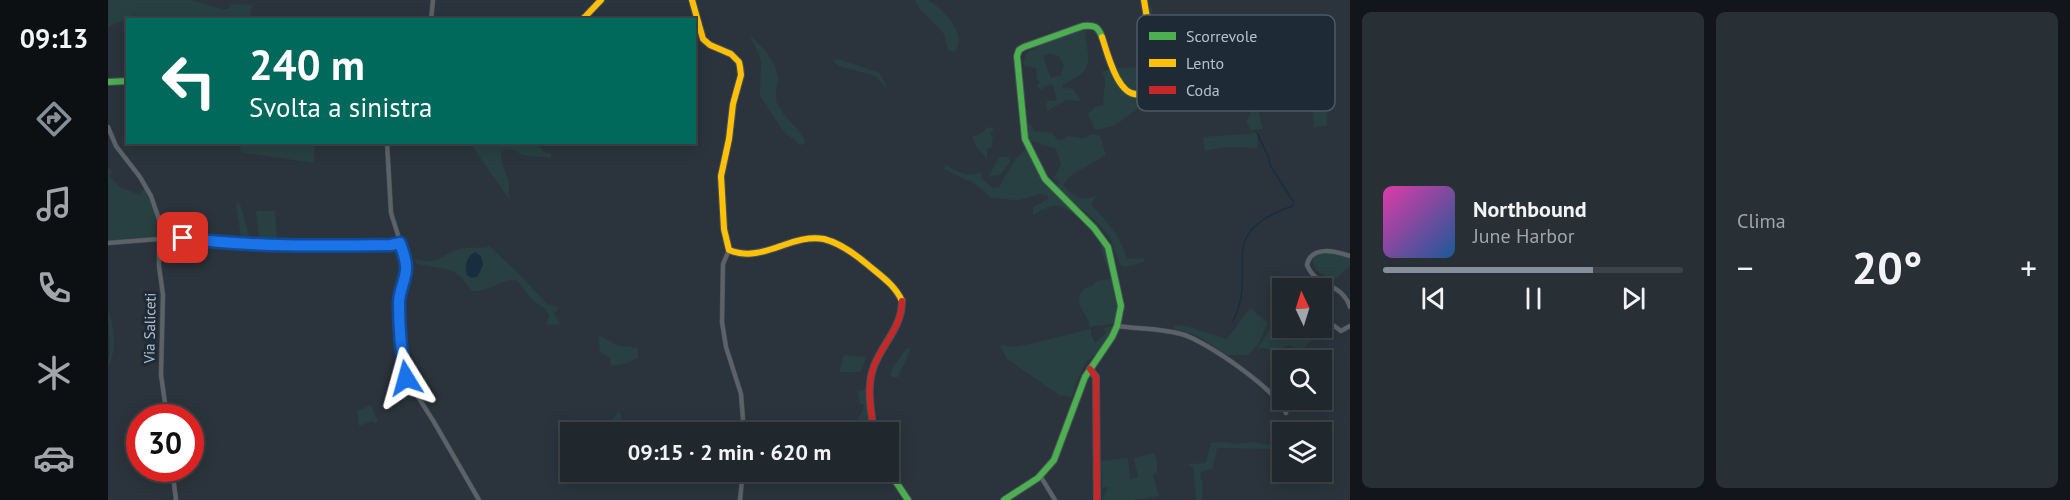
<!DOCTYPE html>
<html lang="it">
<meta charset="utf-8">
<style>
:root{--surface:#20272d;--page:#282f35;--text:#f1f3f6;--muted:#a2a5aa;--line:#3d4449;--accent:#858f9a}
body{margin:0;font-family:"PT Sans",sans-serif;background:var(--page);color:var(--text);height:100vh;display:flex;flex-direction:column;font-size:22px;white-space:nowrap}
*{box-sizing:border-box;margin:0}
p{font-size:20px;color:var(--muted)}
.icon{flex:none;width:33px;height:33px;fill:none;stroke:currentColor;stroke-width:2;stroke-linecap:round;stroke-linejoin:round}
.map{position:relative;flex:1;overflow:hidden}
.side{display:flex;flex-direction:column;gap:12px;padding:12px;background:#121519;width:720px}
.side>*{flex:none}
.banner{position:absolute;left:18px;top:18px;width:570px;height:126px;border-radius:0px;box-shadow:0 3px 15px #0003,0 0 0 2px var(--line);background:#00695c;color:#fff;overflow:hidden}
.needle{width:39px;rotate:356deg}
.tools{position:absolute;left:1164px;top:278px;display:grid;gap:12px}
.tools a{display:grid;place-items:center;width:60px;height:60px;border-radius:0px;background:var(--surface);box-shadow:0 3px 15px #0003,0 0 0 2px var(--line);font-size:30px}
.speed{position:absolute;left:18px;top:404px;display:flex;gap:12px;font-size:30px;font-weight:700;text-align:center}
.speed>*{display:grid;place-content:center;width:78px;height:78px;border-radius:50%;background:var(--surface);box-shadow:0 3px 15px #0003,0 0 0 2px var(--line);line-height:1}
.speed .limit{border:9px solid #d22;background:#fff;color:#111}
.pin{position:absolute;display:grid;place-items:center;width:51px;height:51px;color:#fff;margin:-26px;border-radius:12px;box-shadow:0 3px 9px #0006}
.me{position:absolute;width:66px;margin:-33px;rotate:352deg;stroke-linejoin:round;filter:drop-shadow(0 0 4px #0008)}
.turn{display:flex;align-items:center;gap:21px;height:126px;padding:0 24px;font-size:27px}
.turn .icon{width:78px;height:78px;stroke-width:2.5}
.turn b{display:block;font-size:42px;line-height:51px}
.big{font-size:45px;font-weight:700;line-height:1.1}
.side .card{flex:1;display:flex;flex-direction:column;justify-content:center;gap:9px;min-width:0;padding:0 21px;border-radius:9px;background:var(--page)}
.song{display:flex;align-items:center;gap:18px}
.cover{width:72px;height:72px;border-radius:9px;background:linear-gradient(135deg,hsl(320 70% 55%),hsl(210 70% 35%))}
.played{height:6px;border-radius:3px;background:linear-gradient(90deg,var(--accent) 70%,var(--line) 70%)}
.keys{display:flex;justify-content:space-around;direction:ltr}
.heat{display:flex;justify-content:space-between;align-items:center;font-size:33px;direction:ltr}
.side .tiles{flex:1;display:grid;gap:12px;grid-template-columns:repeat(2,1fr)}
.trip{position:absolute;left:452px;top:422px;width:339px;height:60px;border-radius:0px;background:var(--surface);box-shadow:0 3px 15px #0003,0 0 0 2px var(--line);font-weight:700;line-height:60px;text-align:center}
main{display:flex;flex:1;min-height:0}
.tabs{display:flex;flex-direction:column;width:108px;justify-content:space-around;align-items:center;background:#0d1012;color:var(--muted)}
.tabs .icon{width:42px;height:42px}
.tabs .selected{color:var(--accent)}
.tabs b{font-size:27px;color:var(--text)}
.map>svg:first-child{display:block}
</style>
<main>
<nav class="tabs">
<b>09:13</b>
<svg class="icon selected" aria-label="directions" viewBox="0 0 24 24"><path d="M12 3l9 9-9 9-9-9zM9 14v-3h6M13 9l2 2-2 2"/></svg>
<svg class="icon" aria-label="music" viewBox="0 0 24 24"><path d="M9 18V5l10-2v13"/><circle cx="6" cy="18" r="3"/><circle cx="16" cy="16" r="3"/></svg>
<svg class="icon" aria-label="phone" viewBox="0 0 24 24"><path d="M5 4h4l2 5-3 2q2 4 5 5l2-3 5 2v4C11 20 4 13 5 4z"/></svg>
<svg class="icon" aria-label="climate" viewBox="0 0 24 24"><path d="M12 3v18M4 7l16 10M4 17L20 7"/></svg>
<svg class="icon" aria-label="car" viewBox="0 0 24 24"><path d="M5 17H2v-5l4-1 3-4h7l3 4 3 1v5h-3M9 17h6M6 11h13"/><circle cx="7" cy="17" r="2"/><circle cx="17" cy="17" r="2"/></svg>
</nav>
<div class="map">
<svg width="1242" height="500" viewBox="0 0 1242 500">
<rect width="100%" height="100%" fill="#2b343c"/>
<g fill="#284042" fill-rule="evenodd">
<path d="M0,0h82l33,9h5l3,-5 21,1 -2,14h-111l-3,-4 -28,12z"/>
<path d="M807,0h13c14,9 39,32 28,50l-3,2 -5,-2 -4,-16 -25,-26z"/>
<path d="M1043,5l11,55 -4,27 -8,12 -2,-6c20,-15 5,-63 1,-84z"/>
<path d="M1109,14c6,14 22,23 35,28l2,-1 7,8v3c-6,-6 -24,-15 -32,-15l-11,-12 -4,-10z"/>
<path d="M983,26v3l-6,2c4,33 10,39 -23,54l1,3 10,1 8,12 -15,-1 -19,11 -1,-11 9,1 2,-3 -5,-14 -6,2 -5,4 -4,-5 3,-3 -3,-3 -1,-11 -12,-2c0,-12 3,-15 15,-19l-1,-4 43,-15zM941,54l10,2 5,10 -3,9 -10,3 -8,-22z"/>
<path d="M641,35c13,11 29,27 29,46 -1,6 -3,12 -2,19 5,16 23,27 29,41l-1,3 -4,1 -17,-14 -23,-35 1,-35 -5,-14z"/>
<path d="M1099,47l14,19 34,17 -4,2 12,44 -12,1 -4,-6v-5l4,-5 -5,-16 -5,-6 -7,1c-5,-16 -22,-36 -38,-42z"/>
<path d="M730,59l42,14 7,15 -12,-12 -36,-10 -7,-5z"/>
<path d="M1046,67c0,13 -4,20 -15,26l-11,-2 -9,-12 -3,-11z"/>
<path d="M1004,70c6,18 11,29 31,26l4,4 -1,3 -32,23 -19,4 -7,-16 8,-8 7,-1 2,-25 -3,-9z"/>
<path d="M1200,72l18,2 1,52 -13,1z"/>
<path d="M917,123l6,2 3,6 19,2 4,7h4l7,-4 15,2 10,-4 7,2 6,19 -36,21 -7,9c9,10 20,18 34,10l-6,9c16,19 29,30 36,55l17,-1v4l-19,5 -5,-2 -10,-28 -13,-15 -40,-34 3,-6 -6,-4 7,-13 -5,-16 -28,-9z"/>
<path d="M879,127l9,2 -6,4 3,4 -2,11 -4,1v9l-10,-10 -5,-11 10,-4z"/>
<path d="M1150,133l-1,16c-17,-3 -35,-3 -52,2l-2,-14z"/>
<path d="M133,143h74l-1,20 -74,-11z"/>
<path d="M362,143h66l8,9 7,2v4l-28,-3 -12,-6 -7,1 -3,3v6l8,24v16z"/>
<path d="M919,148c14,33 34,51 59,75 -24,-16 -26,-26 -53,-8v-8l15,-8v-3l-8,-2 -21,6 -28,-2 -16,-14 -31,-15 1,-5c11,8 23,14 36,8v6l12,10 6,-1 17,-28z"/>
<path d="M891,157h11v5l-10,13 -11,1z"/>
<path d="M0,167l4,4 -2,6 10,10 20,8 1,-4 4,-2 14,33 4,-1 4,5 -1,4 -7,1 1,6 -52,5z"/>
<path d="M130,202l3,5 10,36 -9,-1 -6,-37z"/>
<path d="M148,211h19l2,32h-17z"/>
<path d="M990,235l9,12 13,59 -3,17 -28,4v-5l-10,-18c0,-11 4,-17 15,-19l2,-4 14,-2 2,-2 -8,-17z"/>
<path d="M381,246l29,27 29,31 12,4 -5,6 7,10 -15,1 3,-9c-3,-9 -7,-9 -14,-14 -8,-6 -12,-16 -19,-22 -14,-1 -26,12 -44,11l-11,-14 -10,-7 -34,-6 -2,-5c26,8 29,-9 50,-11 9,-2 15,2 24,-2z"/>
<path d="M1222,252l20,5v9l-14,13c-12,-2 -29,-11 -21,-25z"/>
<path d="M1142,308l18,15 -9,20 -11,12h-21l-29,-19 -24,-7v-4l12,1 41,13z"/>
<path d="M0,309c7,21 9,39 0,59l2,-17z"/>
<path d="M1174,309v18h37l2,5 -19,17 -14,-4 -11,5 -19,-2z"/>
<path d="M1008,326l-14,23 -16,13 -11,23 -3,12 -13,-2 -52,-36 -7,-14 13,2 17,-3 61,-15v5l4,9 11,-10 -3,-5z"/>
<path d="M490,335l19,10 21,3v10l-14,6 -13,2 -1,-8 -10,-7z"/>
<path d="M799,348l4,1 -13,28h-5l-3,-3 3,-7z"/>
<path d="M736,355l22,2 -4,13 -3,2h-20z"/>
<path d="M759,386l3,3v34l3,9h-11l-5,-13 6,-9 1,-6h-4l-2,-13 7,-2z"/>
<path d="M263,405l7,17 -3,2 -2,-3 -14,5 -2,-15z"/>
<path d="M511,411l5,11 9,10h-23l-2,-9z"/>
<path d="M1118,442l10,2 16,-2 29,5v15l-6,-13 -58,-1 -4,20 -12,4 -1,7 3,3 -1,18h-6l-3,-34 -4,1v-3l17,-1 5,-20z"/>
<path d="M1046,453l3,8v12l-4,2 6,21 -28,4h-29l6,-13 -6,1 -1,-27 27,-3 2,21 8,-2 -4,-19z"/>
</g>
<path fill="#192d40" d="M367,252l6,4 2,9 -5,11 -6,2 -5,-3c-3,-9 0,-19 8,-23z"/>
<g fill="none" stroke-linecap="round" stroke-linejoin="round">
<path stroke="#192d40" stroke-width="1.5" d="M1125,321c27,-51 -22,-88 60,-115v-5l-23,-36 -2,-9 -11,-23"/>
<defs>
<g id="street">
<path d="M323,20l2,-20"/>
<path d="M0,127l8,19 24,31 11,19 13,38"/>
<path d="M279,142l4,71 14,44 1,13 -6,21 -1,12 1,28 6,47 28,44 45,78"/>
<path d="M51,239v27l4,29 -2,80 6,42"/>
<path d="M0,243l51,-4 5,-5h5l27,6 63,4 132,1 9,-2"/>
<path d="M621,250l-6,14 -1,58 4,25 15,47 3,38"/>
<path d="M1242,256c-15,-5 -39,-11 -43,9 9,23 35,17 43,42"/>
<path d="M1225,325l8,6 9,-5"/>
<path d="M1009,326c21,3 43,2 64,8 24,6 97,57 105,79"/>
<path d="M64,468l4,32"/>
<path d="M933,477l14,23"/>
<path d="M632,500l3,-29"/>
</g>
<g id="fast">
<path d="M0,82l20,-1"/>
<path d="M780,470l20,30"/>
<path d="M896,500l34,-22 16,-18 31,-83 27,-40 5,-11 4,-20 -13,-59 -14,-19 -49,-49 -20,-40 -8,-83 2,-6 5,-3 59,-21c11,-1 15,0 19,11"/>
</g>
<g id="slow">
<path d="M584,0l11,39 7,6 21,9 8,8 1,5 1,8 -8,29 -4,35 -8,37 3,53 5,21c33,14 62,-17 95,-11 16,4 31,15 44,26 13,11 27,20 34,36"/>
<path d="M474,20l19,-20"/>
<path d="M994,37c5,15 16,62 38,57 4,0 8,-5 12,-7l4,-14 -12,-73"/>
</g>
<g id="jam">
<path d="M982,369l6,8 1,123"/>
<path d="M766,432c-3,-21 -8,-46 0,-66 9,-23 28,-39 28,-65"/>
</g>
</defs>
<use href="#street" stroke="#495058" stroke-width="5"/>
<use href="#fast" stroke="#495058" stroke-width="8"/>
<use href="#slow" stroke="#495058" stroke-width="8"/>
<use href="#jam" stroke="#495058" stroke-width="8"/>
<use href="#street" stroke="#5c6268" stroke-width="4"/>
<use href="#fast" stroke="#4caf50" stroke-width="6"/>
<use href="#slow" stroke="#ffc107" stroke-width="6"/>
<use href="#jam" stroke="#c62828" stroke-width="6"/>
</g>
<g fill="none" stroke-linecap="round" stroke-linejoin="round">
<defs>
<path id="route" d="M75,238c68,9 139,8 208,7l9,-2c3,9 7,18 6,27 -1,12 -7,21 -7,33 0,25 2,51 7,75"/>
</defs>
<use href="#route" stroke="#114b97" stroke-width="15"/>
<use href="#route" stroke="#1a73e8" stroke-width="10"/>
</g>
<g text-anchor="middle" stroke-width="6" stroke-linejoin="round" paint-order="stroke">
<g font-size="15" fill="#b6c0cc" stroke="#1e2b37">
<text transform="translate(42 328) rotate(-89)" y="5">Via Saliceti</text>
</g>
</g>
<rect x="1029" y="15" width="198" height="96" rx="9" fill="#1e2b37" stroke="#4c5864" stroke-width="1.5"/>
<rect x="1041" y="32" width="27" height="8" fill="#4caf50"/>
<rect x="1041" y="59" width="27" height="8" fill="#ffc107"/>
<rect x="1041" y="86" width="27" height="8" fill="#c62828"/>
<g font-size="16" fill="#b6c0cc">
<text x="1078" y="42">Scorrevole</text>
<text x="1078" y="69">Lento</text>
<text x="1078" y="96">Coda</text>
</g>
</svg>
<div class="tools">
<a><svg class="needle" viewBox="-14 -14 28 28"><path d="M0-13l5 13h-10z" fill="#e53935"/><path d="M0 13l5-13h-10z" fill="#a2a5aa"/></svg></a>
<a><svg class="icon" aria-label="search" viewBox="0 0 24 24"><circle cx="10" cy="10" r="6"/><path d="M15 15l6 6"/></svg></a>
<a><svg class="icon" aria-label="layers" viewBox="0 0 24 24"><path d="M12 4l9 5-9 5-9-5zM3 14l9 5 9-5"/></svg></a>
</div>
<div class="speed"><div class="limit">30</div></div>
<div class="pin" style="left:75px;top:238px;background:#d93025"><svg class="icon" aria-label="arrive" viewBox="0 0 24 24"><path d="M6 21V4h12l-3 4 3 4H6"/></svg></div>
<svg class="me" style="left:298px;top:378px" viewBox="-20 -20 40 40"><path d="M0-17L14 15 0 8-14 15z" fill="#1a73e8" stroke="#fff" stroke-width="4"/></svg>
<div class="trip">09:15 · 2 min · 620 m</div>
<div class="banner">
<div class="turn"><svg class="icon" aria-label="left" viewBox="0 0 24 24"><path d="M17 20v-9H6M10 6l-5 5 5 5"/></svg><div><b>240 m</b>Svolta a sinistra</div></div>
</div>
</div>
<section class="side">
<div class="tiles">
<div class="card">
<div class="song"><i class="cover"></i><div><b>Northbound</b><p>June Harbor</p></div></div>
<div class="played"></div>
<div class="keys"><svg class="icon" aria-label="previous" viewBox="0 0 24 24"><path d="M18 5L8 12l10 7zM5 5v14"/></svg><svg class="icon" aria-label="pause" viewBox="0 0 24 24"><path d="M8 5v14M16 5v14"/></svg><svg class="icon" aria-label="next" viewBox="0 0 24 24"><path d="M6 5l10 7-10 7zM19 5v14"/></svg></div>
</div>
<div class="card"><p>Clima</p>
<div class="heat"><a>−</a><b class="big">20°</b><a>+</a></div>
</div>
</div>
</section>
</main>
